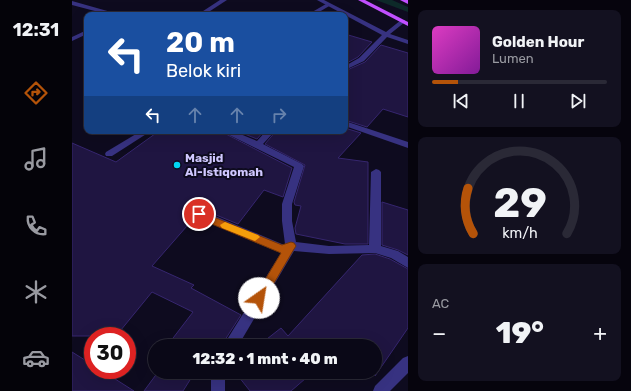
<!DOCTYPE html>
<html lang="id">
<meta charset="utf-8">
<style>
:root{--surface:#0a0817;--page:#131120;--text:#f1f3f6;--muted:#999aa1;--line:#2a2936;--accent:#b45309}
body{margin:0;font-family:Rubik,sans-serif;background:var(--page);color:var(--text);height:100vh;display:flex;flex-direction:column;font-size:15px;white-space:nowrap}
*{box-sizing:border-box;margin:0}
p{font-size:13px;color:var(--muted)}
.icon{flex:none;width:22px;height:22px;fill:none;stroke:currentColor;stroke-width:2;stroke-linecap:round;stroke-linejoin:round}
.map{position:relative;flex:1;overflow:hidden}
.sheet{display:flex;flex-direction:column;gap:10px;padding:10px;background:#06040d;width:223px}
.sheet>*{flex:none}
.guide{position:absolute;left:12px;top:12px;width:264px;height:122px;border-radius:8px;box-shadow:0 4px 16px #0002,0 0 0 1px var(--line);background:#1a4fa0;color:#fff;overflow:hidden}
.speed{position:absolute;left:12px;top:327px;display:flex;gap:8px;font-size:20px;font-weight:700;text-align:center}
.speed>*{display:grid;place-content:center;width:52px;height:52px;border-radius:50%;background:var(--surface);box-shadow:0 4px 16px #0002,0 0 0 1px var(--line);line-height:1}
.speed .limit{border:6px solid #d22;background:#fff;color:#111}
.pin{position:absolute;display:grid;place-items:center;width:34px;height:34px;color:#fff;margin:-17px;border:2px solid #fff;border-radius:50%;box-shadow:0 1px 4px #0007}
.me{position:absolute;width:44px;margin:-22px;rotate:32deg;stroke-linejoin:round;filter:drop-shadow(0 0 3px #0008)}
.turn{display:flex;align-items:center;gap:14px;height:84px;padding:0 16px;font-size:18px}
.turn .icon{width:52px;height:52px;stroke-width:2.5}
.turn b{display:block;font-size:28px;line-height:34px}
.lanes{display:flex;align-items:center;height:38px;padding:0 16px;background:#0003;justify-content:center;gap:20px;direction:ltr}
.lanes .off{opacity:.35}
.big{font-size:30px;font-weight:800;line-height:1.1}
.sheet .card{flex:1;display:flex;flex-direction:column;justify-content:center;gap:6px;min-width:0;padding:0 14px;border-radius:8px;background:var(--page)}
.sheet .dial{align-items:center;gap:0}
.dial svg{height:104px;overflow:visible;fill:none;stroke:var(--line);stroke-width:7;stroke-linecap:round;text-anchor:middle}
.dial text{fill:var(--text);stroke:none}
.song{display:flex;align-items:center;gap:12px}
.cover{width:48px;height:48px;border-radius:6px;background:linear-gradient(135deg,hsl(310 70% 55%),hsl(290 70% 35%))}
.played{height:4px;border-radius:2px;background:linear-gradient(90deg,var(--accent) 15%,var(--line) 15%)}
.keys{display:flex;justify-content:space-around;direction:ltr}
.heat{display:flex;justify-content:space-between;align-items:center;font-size:22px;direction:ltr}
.trip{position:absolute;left:76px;top:339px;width:234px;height:40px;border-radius:20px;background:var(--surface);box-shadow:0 4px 16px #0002,0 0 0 1px var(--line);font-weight:800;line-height:40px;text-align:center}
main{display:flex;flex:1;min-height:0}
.tabs{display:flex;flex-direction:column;width:72px;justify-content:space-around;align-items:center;background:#040309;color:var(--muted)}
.tabs .icon{width:28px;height:28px}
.tabs .on{color:var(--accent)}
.tabs b{font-size:18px;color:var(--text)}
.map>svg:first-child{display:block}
</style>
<main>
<nav class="tabs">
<b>12:31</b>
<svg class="icon on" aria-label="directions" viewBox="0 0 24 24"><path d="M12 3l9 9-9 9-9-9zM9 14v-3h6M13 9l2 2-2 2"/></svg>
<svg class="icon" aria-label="music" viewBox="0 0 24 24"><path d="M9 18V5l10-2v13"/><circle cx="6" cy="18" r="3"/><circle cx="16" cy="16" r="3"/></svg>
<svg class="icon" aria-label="phone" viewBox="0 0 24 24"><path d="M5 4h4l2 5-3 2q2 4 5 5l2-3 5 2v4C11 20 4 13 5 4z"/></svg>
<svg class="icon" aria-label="climate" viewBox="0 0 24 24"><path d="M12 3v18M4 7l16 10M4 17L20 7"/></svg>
<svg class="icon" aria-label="car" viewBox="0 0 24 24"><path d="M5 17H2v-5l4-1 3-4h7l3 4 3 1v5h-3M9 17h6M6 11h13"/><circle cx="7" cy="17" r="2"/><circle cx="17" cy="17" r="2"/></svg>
</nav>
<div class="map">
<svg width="336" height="391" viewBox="0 0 336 391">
<rect width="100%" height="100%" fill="#0e0b1f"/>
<path fill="#0d2929" d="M304,0h16l16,7v5z"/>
<g fill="#1f1541" stroke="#36266f">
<path d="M273,34l27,8 -14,15 -13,7z"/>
<path d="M309,45l27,8v64l-25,-8 -16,18 -22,-7v-49l20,-9z"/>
<path d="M273,128l16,5 -23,25 30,4v82h-23l-49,-10 -1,-6 6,-22 -6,-1 -1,-3 11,-37 -40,-21 11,-13h69z"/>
<path d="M87,131h61l72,37 -9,29 -19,-7 -26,34 -34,-14h-10v8l-42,48 42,19 -3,3 50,27 -20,31 -7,-2 -2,2h-36l-6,-4 23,-30 -41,-20 -36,44h-44v-193l44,19z"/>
<path d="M165,131h27l-7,8z"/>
<path d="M310,202l26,8v45l-10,-5 -16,-5z"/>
<path d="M303,254l15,5 18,10v59l-33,48v-30h-117l23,-18 7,8 74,-81z"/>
<path d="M0,352l21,13v5h8l33,21h-62z"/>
<path d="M86,372h37l-12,19h-39z"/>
<path d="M163,372h78l-22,19h-41z"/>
</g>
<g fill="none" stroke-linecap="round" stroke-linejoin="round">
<path fill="#373281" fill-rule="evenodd" d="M254,4l5,1 -17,10h-7z"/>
<g fill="#373281" fill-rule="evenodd">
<path d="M148,0h7l-23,15h-7z"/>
<path d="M245,0h7l62,32 15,-12h4v2l-15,12 18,6v4l-21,-7 -23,24 -19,9v-4l14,-8 23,-23z"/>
<path d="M0,1l46,13 1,1h-9l-38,-10z"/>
<path d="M15,30v4l-15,7v-4z"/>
<path d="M273,121l63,21v6l-63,-22z"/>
<path d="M69,131h10l-39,25h-6l-1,-2 1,-2z"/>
<path d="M149,131h12l24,10 9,-10h9l-12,13 39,20 2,2 -12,38v17l4,21 33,4 40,-1 2,-73 5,-3 3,1 2,2v74l17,5 10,6v11l-17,-10 -16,-5 -46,1 -35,-3 -56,95h-15l58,-93 -86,-36 -1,-3 1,-3h8l79,33h3l-3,-23v-17l12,-37z"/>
<path d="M336,356v17l-18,18h-17l2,-5 28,-28z"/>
<rect x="139" y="372" width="14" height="19"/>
</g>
<g fill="#c14fff" fill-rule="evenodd">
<path d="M286,0h7l43,22v4z"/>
<path d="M328,0h8v4z"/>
</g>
</g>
<path fill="#b45309" stroke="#753606" d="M127,211l83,34 9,-3 3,1 2,3 -2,3 -31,53 -4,1 -4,-1 -1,-4 27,-45 -86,-36 -1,-3z"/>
<path fill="#f59e0b" d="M153,222l33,13 2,2 -5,4 -33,-13 -2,-3z"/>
<circle fill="#00d6f3" stroke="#0e0b1f" stroke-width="1.5" cx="105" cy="165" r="4"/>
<g text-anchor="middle" stroke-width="4" stroke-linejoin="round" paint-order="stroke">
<g font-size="12" font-weight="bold" fill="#d0c8ff" stroke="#0e0b1f" text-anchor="start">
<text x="113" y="162">Masjid<tspan x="113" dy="14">Al-Istiqomah</tspan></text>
</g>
</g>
</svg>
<div class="speed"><div class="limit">30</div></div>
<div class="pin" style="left:127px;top:214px;background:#d93025"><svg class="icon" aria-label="arrive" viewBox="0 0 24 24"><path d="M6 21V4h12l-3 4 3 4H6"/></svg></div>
<svg class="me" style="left:187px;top:298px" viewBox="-20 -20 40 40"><circle r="19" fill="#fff"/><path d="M0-13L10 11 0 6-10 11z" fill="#b45309"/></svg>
<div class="trip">12:32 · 1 mnt · 40 m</div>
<div class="guide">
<div class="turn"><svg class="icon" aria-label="left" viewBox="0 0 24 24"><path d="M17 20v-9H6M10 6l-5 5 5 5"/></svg><div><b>20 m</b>Belok kiri</div></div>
<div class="lanes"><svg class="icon" aria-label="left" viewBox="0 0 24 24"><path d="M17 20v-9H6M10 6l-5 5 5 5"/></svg><svg class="icon off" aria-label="ahead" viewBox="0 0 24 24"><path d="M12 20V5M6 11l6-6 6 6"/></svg><svg class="icon off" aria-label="ahead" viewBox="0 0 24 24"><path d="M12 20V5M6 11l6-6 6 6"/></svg><svg class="icon off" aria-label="right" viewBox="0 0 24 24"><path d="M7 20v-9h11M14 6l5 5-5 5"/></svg></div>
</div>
</div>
<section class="sheet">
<div class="card">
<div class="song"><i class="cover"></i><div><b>Golden Hour</b><p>Lumen</p></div></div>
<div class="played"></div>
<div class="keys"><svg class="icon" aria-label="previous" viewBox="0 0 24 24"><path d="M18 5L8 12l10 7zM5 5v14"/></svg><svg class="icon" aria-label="pause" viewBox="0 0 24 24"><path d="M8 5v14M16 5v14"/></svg><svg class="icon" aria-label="next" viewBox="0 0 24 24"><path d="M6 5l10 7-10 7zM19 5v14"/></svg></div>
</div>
<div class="card dial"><svg viewBox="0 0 100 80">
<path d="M14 69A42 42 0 1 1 86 69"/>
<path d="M14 69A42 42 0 0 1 10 34" stroke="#b45309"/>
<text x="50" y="56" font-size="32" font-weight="700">29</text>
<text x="50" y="72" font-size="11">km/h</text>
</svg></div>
<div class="card"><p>AC</p>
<div class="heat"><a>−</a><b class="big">19°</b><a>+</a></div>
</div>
</section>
</main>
